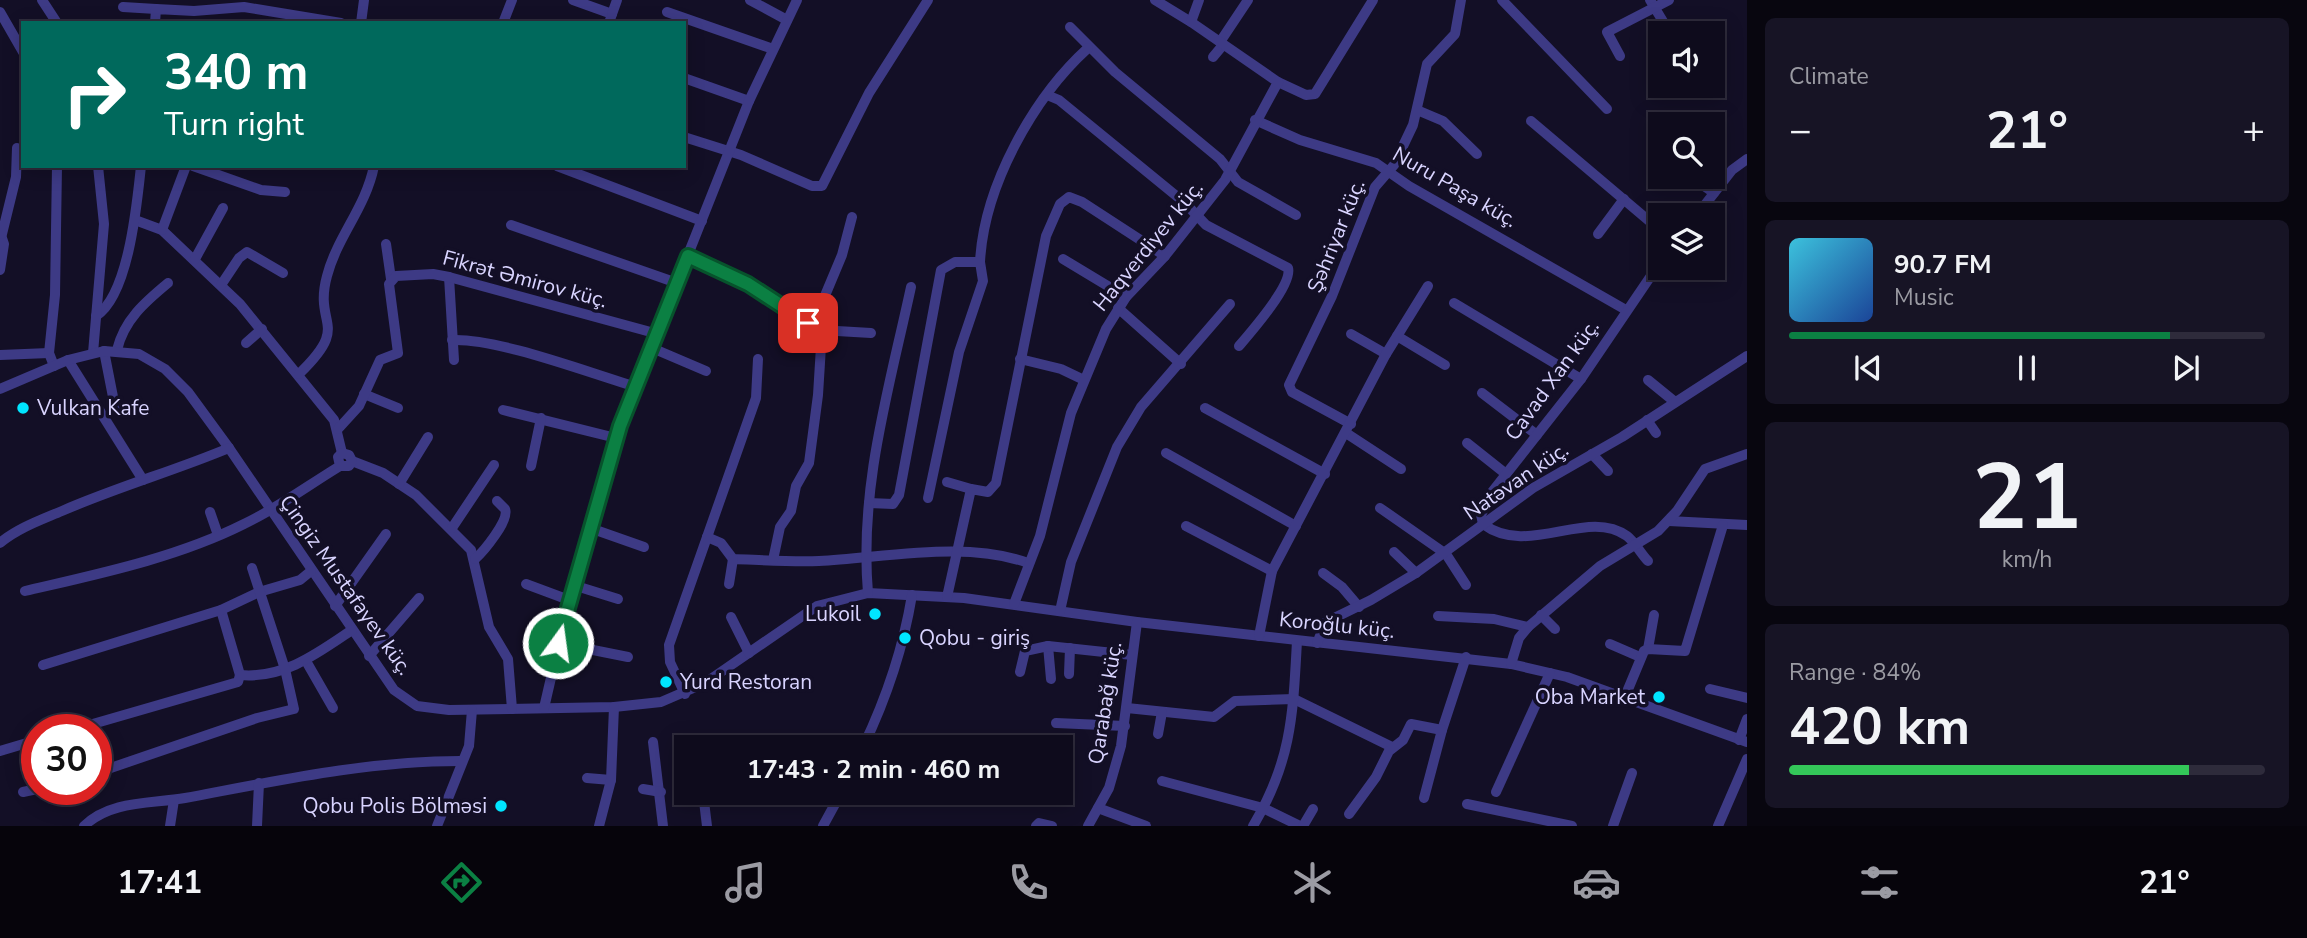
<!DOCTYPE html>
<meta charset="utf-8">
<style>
:root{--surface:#0e0b1c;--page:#171425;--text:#f1f3f6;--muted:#9b9ba3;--line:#2e2b3b;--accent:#0b8043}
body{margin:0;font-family:"Nunito Sans",sans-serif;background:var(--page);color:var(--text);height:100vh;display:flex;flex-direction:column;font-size:26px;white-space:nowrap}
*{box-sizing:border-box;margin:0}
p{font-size:23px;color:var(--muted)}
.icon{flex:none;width:38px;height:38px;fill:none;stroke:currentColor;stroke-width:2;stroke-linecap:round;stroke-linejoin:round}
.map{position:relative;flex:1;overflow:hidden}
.drawer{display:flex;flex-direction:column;gap:18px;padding:18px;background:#08060f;width:560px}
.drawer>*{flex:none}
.top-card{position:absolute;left:21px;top:21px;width:665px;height:147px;border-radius:0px;box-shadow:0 4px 18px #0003,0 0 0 2px var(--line);background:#00695c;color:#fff;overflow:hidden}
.controls{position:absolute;left:1648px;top:21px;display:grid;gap:14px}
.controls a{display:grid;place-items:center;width:77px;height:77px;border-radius:0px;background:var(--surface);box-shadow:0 4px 18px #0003,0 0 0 2px var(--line);font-size:35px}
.speed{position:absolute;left:21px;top:714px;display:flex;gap:14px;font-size:35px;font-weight:700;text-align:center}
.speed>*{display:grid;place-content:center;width:91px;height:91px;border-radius:50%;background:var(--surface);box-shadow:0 4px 18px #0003,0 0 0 2px var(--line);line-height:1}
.speed .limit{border:10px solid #d22;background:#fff;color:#111}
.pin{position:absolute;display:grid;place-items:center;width:60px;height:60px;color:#fff;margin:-30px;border-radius:14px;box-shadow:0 4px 10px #0006}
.me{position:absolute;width:77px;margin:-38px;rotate:14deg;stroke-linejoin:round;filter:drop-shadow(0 0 5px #0008)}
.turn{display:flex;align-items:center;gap:24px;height:147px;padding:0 28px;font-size:32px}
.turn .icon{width:91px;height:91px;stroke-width:2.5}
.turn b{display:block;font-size:49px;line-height:60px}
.big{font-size:52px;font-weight:700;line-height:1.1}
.drawer .widget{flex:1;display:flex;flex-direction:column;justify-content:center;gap:10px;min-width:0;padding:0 24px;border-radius:10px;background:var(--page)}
.drawer .dial{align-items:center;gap:0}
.dial b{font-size:91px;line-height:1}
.song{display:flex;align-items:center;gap:21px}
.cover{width:84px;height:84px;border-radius:10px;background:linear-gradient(135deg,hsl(190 70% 55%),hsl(220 70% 35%))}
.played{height:7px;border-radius:4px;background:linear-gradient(90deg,var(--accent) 80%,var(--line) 80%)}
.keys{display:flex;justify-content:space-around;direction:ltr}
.heat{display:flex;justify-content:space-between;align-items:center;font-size:38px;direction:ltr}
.charge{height:10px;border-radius:5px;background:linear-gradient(90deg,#34c759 84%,var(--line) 0)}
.trip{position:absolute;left:674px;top:735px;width:399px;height:70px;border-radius:0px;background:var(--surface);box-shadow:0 4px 18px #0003,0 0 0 2px var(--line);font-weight:700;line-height:70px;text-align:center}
.tabs{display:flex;height:112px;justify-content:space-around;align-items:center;background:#06040b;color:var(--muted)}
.tabs .icon{width:49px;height:49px}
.tabs .active{color:var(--accent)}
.tabs b{font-size:32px;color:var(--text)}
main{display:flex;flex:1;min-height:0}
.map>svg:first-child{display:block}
</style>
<main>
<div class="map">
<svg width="1747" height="826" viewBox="0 0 1747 826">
<rect width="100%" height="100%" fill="#130f26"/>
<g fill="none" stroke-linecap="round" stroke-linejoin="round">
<g stroke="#3d3a85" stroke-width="10">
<path d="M42,0l15,23"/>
<path d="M573,0l39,14 -3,9"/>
<path d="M750,0l37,20"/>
<path d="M1155,0l36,22"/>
<path d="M1502,0l105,109"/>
<path d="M1650,0l20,33"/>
<path d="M123,7l33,2"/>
<path d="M0,12l23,40"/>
<path d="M667,12l106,37"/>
<path d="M612,14l5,-14"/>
<path d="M155,23l1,-14 38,2 50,-4 97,16"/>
<path d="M361,23l3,-23"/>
<path d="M503,23l9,-23"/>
<path d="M1070,27l45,45 105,87 18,23 58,33"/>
<path d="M1220,42l28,-42"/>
<path d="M1620,56l-13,-24 62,-32"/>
<path d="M1213,57l10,-12"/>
<path d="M684,78l65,23"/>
<path d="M1278,82l28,13 9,-1 58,-94"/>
<path d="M1047,95l12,5 126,103 21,22 82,43c5,16 -37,64 -49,78"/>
<path d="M1417,110l26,11 34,33"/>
<path d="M1255,120l45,20 76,23 33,23 217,124"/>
<path d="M1531,121l130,110"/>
<path d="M684,137l57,18 71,31h10l47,-93 59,-93"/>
<path d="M1660,155l1,1"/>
<path d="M193,166l68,24 24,2"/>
<path d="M557,166l145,55"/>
<path d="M1691,177l23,16"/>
<path d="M1697,215l35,-45 15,-11"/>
<path d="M135,220l27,10 78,74 94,116 8,33"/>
<path d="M511,225l166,58"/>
<path d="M162,230l24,-64"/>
<path d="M0,232l4,12 -4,26"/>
<path d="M2,234l14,-57 1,-29"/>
<path d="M1598,234l26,-35"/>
<path d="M386,244l5,35"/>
<path d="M688,256l60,28 72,46 51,3"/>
<path d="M195,259l28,-51"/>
<path d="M1063,259l63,38"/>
<path d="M449,277l5,83"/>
<path d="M221,285l18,-27 8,-6 36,21"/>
<path d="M1454,303l127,76"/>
<path d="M1118,308l63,56"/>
<path d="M96,316c33,-21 41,-113 45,-150"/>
<path d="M1351,334l35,20"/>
<path d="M1397,336l48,29"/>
<path d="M452,340c46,-2 137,33 185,47"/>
<path d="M246,343l16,-14"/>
<path d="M652,348l54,23"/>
<path d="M117,350c7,-30 28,-48 51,-67"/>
<path d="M104,351l11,56"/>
<path d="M93,353l11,-129 -6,-58"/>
<path d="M0,355l49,-2"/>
<path d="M1020,359l41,10 23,11"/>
<path d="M68,360l75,120"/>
<path d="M54,366l-5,-13 6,-58 2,-129"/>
<path d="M299,374c53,-51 14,-47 28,-98 10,-39 39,-69 47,-110"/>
<path d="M1648,380l27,22"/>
<path d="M0,389l68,-29 36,-9 35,3 26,15 23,23 41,56 165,242 23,16 32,4 165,-3 47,-5 44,-19 112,-77 51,-13 96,5 173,24 374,42 56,13 180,65"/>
<path d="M1482,393l55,42"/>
<path d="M364,394l34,14"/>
<path d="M1205,408l120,66"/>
<path d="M503,410l113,28"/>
<path d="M1647,420l9,13"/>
<path d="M1351,424l-59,-32 -3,-7 43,-89 43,-109 19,-22 19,-40 14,-61 28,-30 6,-34"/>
<path d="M338,429l21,-23 21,-46 18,-7 -9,-69 7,-8 37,-2 16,3 209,57"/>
<path d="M1346,433l55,36"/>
<path d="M1467,443l39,31"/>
<path d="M1166,453l130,73"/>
<path d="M1592,454l16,17"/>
<path d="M352,461l31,12 33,22 55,55 18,77 19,32 4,50"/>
<path d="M531,466l10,-48"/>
<path d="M947,482l24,7"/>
<path d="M399,484l29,-47"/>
<path d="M928,498l31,-146 24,-71 -3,-19"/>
<path d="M869,503l24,1 6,-9 42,-225 14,-8h25c4,-76 53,-164 108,-214"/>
<path d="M1380,508l66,46 20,31"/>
<path d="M210,512l8,23"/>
<path d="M1669,521l78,4"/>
<path d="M1186,526l86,45"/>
<path d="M452,528l42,-63"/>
<path d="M590,528l54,19"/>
<path d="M707,537l14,6 12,16c28,1 57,3 86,2 64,-3 147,-21 209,2"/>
<path d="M0,543c18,-15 41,-23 62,-32 55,-24 112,-40 167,-63"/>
<path d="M1394,552l22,21"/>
<path d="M475,559c8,-7 35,-39 30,-50 -1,-1 -7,-7 -8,-8"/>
<path d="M773,560l7,-33 11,-16 5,-25 13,-23 9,-68 6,-97 18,-43 10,-38"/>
<path d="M1648,561c-7,-7 -13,-19 -21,-25 -40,-29 -99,22 -144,-12l-2,-9 11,-23 89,-113 80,-118"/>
<path d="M1323,573l19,14 17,20"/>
<path d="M526,584l43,16"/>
<path d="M729,584l4,-25"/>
<path d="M573,585l45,14"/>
<path d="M25,591c73,-17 151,-33 219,-67 34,-16 63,-38 96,-58h9l3,-5 -3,-6 -7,-2 -4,4 2,9"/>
<path d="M868,593c-9,-105 21,-204 43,-306"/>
<path d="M947,597l24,-108 17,3 8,-9 50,-247 14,-32 9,-7 13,5 83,54"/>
<path d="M1014,604l26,-68 31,-123 35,-84 20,-32 39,-41 60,-76 53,-98 -87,-60 8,-22"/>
<path d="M335,606l51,-72"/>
<path d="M221,610l19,65"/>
<path d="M1060,611l11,-49 46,-115 24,-40 89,-103"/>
<path d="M1541,615l14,14"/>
<path d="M1438,616l56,3 34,8"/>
<path d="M731,617l18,36"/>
<path d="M1259,636l13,-65 114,-217 42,-68"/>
<path d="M558,643l70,14"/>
<path d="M1317,643l9,-21 45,-22 45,-27 117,-85 89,-51 125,-81"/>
<path d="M1610,644l30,13"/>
<path d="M1048,646l3,33"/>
<path d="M1648,649l6,-34"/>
<path d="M369,656l50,-58"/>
<path d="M306,661l27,47"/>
<path d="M1511,664l8,-26 9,-11 72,-61 58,-35 19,-20 28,-42 42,-15"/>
<path d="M43,665l178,-55 38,-18 41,-12 11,-9"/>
<path d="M1020,672l5,-21 23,-5 84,9"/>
<path d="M1069,674l1,-26"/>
<path d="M1710,689l37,9"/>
<path d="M685,694l-15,-32 -1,-17 87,-247 2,-39"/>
<path d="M1624,699l20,-48 4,-2 37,2 38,-126"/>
<path d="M544,708l25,-108 51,-174 129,-325 48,-101"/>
<path d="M1127,708l87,9 21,-16 59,-2 98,48"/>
<path d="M1056,723l69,3"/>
<path d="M72,730l166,-48 2,-7c44,4 78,-22 112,-45"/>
<path d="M1158,734l4,-22"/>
<path d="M1739,740l8,-21"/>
<path d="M653,742l10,84"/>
<path d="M695,742v5"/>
<path d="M863,747c24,-50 40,-97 49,-152"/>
<path d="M0,751l37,-11"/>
<path d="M96,773l161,-55 37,-9 -9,-40 -33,-101"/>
<path d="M587,778l24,2"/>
<path d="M1162,781l101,27 37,18"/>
<path d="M643,789l18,3"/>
<path d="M23,792l14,-3"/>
<path d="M1496,792l54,-119"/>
<path d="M703,793l4,33"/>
<path d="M1424,798l18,-68 24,-73"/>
<path d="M1467,804l105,22"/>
<path d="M1098,808l48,18"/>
<path d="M1349,814l27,-37 13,-26 14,-11 8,-16 31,6"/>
<path d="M84,826c27,-26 67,-22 101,-28 91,-17 182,-37 275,-37"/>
<path d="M170,826l4,-26"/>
<path d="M257,826l2,-43"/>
<path d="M437,826l32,-80 3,-36"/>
<path d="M599,826l12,-46 3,-73"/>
<path d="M823,826l18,-33"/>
<path d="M1036,826l3,-3 13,3"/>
<path d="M1088,826l21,-38 12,-42 16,-124"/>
<path d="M1253,826c39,-65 40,-113 44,-185"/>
<path d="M1303,826l10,-17"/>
<path d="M1613,826l19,-53"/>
<path d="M1718,826l29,-67"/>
</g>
</g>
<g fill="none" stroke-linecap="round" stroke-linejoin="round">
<defs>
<path id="route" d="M558,643l62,-217 68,-170 60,28 60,39"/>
</defs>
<use href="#route" stroke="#07532c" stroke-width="18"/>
<use href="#route" stroke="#0b8043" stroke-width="12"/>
</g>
<g fill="#00e5ff" stroke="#130f26" stroke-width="2.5">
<circle cx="23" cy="408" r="7"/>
<circle cx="875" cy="614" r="7"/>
<circle cx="905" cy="638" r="7"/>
<circle cx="666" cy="682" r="7"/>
<circle cx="1659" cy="697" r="7"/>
<circle cx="501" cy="806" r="7"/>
</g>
<g text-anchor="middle" stroke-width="7" stroke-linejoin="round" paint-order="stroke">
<g font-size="21" fill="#d9d4ff" stroke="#130f26">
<text transform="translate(1455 187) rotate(30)" y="7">Nuru Paşa küç.</text>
<text transform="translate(1336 236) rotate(-68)" y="7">Şəhriyar küç.</text>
<text transform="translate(1148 246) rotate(-51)" y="7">Haqverdiyev küç.</text>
<text transform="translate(525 279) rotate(15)" y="7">Fikrət Əmirov küç.</text>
<text transform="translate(1552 380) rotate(-54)" y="7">Cavad Xan küç.</text>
<text transform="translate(1516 481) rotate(-34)" y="7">Natəvan küç.</text>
<text transform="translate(346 585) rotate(55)" y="7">Çingiz Mustafayev küç.</text>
<text transform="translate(1337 625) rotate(6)" y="7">Koroğlu küç.</text>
<text transform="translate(1105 703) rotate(-81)" y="7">Qarabağ küç.</text>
</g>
<g font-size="21" fill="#d9d4ff" stroke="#130f26" text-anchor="start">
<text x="37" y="415">Vulkan Kafe</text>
<text x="861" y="621" text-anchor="end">Lukoil</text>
<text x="919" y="645">Qobu - giriş</text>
<text x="680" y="689">Yurd Restoran</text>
<text x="1645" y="704" text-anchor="end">Oba Market</text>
<text x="487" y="813" text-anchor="end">Qobu Polis Bölməsi</text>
</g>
</g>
</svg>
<div class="controls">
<a><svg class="icon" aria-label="sound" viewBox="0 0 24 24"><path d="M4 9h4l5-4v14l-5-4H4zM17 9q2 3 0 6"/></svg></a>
<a><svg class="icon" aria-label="search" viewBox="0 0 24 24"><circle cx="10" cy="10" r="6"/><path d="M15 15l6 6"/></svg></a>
<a><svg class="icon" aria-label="layers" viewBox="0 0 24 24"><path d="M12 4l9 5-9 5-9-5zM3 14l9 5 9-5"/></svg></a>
</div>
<div class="speed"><div class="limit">30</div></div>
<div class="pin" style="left:808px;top:323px;background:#d93025"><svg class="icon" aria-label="arrive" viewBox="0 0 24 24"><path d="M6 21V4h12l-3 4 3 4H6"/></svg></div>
<svg class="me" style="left:558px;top:643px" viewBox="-20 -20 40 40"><circle r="17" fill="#0b8043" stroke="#fff" stroke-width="3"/><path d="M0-11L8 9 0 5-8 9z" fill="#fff"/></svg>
<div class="trip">17:43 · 2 min · 460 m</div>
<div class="top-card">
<div class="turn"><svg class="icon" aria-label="right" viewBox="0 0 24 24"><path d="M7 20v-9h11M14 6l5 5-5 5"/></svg><div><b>340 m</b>Turn right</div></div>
</div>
</div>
<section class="drawer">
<div class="widget"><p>Climate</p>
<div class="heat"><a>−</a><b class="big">21°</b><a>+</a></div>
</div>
<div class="widget">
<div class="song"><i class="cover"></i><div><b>90.7 FM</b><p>Music</p></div></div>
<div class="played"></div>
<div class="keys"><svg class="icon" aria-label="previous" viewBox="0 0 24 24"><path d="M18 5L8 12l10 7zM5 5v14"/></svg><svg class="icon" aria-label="pause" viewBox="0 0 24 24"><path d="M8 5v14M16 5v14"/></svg><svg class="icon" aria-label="next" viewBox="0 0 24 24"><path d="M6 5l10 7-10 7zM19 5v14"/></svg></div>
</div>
<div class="widget dial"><b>21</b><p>km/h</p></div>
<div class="widget"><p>Range · 84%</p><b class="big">420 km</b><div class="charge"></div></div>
</section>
</main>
<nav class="tabs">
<b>17:41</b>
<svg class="icon active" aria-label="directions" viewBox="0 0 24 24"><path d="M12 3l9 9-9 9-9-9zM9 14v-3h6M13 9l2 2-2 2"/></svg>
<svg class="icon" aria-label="music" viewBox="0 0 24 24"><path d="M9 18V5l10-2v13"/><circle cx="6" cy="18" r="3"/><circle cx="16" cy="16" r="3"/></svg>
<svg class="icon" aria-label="phone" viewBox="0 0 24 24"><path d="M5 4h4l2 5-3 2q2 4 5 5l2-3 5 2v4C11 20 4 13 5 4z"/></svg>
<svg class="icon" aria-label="climate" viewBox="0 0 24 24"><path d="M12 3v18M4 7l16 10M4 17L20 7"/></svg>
<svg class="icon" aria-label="car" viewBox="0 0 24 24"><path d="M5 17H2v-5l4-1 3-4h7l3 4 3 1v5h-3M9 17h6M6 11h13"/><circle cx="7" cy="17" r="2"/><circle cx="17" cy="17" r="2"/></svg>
<svg class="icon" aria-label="filters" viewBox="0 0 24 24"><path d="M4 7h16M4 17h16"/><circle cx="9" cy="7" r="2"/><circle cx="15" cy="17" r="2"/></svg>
<b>21°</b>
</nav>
